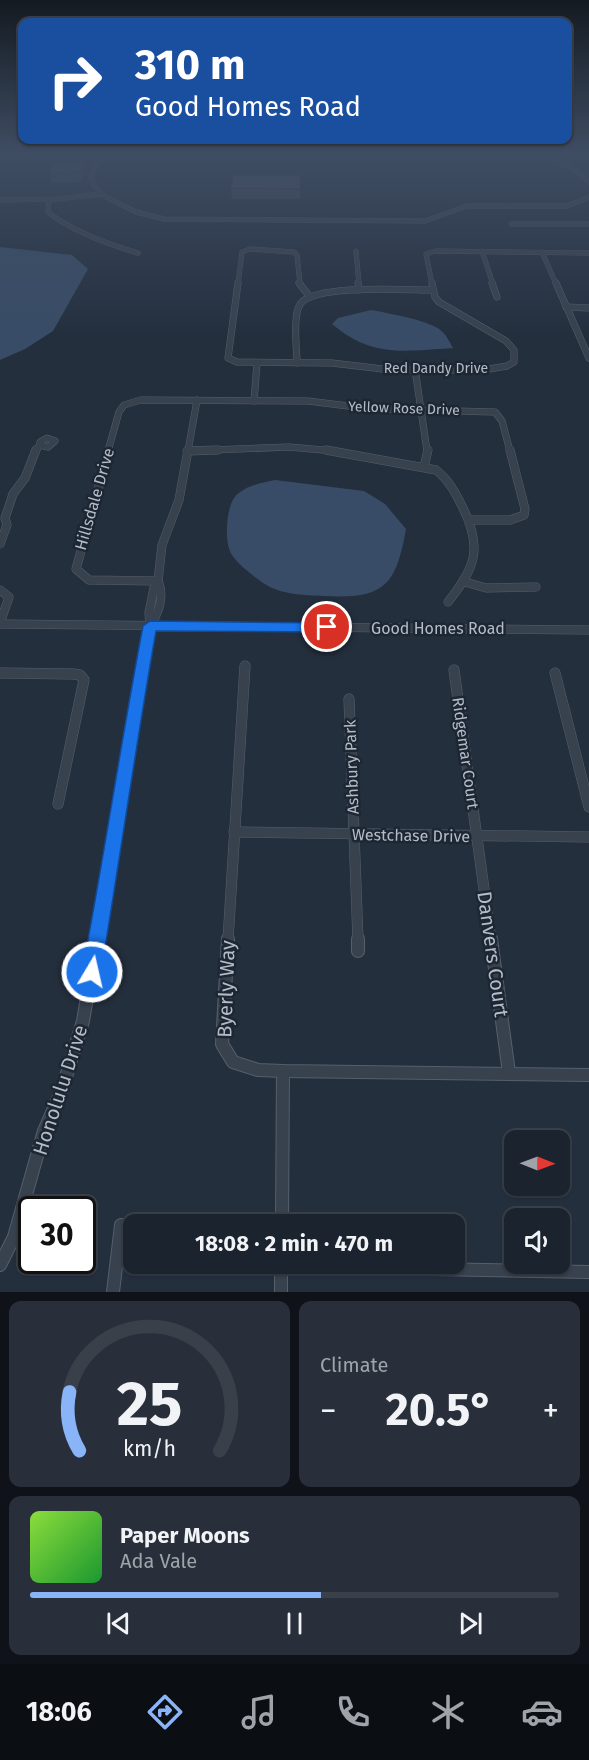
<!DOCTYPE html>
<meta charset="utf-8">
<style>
:root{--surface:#1b232e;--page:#282f3a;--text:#f1f3f6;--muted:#a0a4aa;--line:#39404a;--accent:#8ab4f8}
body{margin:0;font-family:"Fira Sans",sans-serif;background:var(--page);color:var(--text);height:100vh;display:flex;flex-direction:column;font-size:22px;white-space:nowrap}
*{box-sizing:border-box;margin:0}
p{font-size:20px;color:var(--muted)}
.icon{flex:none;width:33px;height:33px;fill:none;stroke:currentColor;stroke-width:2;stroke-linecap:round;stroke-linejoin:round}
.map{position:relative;height:1292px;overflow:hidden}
.drawer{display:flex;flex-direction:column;gap:9px;padding:9px;background:#0f1319;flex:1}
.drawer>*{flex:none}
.hud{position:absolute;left:18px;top:18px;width:554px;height:126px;border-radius:12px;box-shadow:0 2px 4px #0004,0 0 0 2px var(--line);background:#1a4fa0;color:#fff;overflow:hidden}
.needle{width:39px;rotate:91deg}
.tools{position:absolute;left:504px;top:1130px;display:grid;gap:12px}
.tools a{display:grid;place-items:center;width:66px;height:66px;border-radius:12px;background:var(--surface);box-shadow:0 2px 4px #0004,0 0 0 2px var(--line);font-size:30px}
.speed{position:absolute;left:18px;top:1196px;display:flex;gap:12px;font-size:30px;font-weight:700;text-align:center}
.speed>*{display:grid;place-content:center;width:78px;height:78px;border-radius:50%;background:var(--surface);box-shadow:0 2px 4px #0004,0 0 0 2px var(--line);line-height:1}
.speed .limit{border:3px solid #111;border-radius:9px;background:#fff;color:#111}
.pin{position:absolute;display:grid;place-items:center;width:51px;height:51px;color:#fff;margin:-26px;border:3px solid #fff;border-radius:50%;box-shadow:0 2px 6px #0007}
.me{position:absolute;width:66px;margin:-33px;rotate:9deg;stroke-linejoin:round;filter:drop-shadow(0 0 4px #0008)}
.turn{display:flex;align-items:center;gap:21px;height:126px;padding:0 18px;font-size:27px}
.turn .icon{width:78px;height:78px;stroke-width:2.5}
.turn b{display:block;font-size:42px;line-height:51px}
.big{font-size:45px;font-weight:700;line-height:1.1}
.drawer .widget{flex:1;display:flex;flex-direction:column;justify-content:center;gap:9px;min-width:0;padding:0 21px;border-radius:12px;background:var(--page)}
.drawer .dial{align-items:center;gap:0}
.dial svg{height:156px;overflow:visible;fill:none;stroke:var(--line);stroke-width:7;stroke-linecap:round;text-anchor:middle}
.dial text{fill:var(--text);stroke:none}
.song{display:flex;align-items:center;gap:18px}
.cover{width:72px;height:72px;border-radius:9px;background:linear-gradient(135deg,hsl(90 70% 55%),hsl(130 70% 35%))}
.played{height:6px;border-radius:3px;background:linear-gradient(90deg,var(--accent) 55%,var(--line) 55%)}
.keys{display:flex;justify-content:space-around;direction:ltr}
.heat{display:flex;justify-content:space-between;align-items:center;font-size:33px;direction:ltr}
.drawer .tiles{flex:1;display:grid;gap:9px;grid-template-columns:1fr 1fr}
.widget:last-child{grid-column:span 2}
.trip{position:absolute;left:123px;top:1214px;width:342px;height:60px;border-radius:12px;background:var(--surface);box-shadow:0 2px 4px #0004,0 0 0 2px var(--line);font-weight:700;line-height:60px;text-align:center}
.tab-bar{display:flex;height:96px;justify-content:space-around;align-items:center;background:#0b0e12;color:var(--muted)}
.tab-bar .icon{width:42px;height:42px}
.tab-bar .current{color:var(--accent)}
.tab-bar b{font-size:27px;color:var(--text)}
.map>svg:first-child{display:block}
</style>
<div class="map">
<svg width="589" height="1292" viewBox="0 0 589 1292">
<rect width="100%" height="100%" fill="#242f3e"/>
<g fill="#394c67">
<path d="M0,247l72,8 16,14 -35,62 -28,18 -25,11z"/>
<path d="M371,310c16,3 56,10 68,19 7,5 10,12 14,19 -50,3 -81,10 -121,-24l6,-6z"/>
<path d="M275,480l89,11 21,13 21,25c-10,57 -22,70 -81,67 -21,-1 -44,-1 -62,-13 -10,-7 -24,-18 -31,-28 -8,-11 -6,-45 2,-57 9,-12 27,-15 41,-18z"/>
</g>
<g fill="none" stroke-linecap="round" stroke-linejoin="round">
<defs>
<g id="minor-far4">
<path d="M109,154l-14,12 -4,12 5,10 10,9 30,15 28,7 261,2 42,-15h100l22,-9"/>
<path d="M538,154l35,14 16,14"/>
<path d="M564,163l8,-4v-5"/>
<path d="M0,200l56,-1 45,-5"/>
<path d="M49,200l-1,12c25,20 59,32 90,41"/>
<path d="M511,224h78"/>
<path d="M356,251l3,33"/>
<path d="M482,251l11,33"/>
<path d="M542,252l14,32"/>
<path d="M238,284l4,-32 8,-3 44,3 3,3 3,29"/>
<path d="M432,284l-6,-30 9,-3 154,2"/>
</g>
<g id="minor-far3">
<path d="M238,283l-10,75 9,4 95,1 59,7h92l24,-4 7,-4v-12l-8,-9 -67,-39 -4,-5 -3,-14"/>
<path d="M299,283l11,14"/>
<path d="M358,283l1,7"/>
<path d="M492,283l5,14"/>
<path d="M556,283l33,75"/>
<path d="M566,307l23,1"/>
<path d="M297,363c0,-14 -5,-49 4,-60 16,-19 106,-13 132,-13"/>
<path d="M415,369l12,82"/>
<path d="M254,401l3,-38"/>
<path d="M47,438l8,3 -7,6 -8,-2v-3z"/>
<path d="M35,451l5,-6"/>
<path d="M108,451l11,-39 5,-7 17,-5 167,1 64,8 123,3 7,9 8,30"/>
<path d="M187,451l102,-4 45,4"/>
<path d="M188,451l9,-51"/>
</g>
<g id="minor-far2">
<path d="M109,450l-33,119 13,11 69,1"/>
<path d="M326,450l110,20c13,10 20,24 27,38 20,41 12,60 -15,94"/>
<path d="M187,451l31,-1"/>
<path d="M424,467l4,-17"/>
<path d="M469,520h41l14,-5 1,-6 -15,-59"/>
<path d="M0,544l7,-19 -2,-7 8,-24 12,-16 11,-28"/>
<path d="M465,582l21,6 50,-1"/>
<path d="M0,590l9,7 -9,26"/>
<path d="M0,624l589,6"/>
<path d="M150,626c9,-14 15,-29 8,-45"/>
<path d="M143,665l7,-39 -1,-13 5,-25 4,-7 4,-36 17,-45 9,-50"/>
</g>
<g id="minor-far1">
<path d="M454,670l37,270"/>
<path d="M0,673l73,1 7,1 4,5 -26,124"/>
<path d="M555,673l34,134"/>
<path d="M349,699l9,241"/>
<path d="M234,832l355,5"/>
<path d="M97,940l47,-276"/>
<path d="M228,940l17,-274"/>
</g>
<g id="minor">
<path d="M228,939l-6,105 11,18 25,8 25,1 306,4"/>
<path d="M358,939v12"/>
<path d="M491,939l18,134"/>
<path d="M282,1224l1,-153"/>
<path d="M281,1263v29"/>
<path d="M0,1265l14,-28 30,-106 18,-41 21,-69 14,-82"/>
<path d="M281,1266l308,6"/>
<path d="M113,1292l8,-67"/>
</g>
<path id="highway" d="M0,154h5l-5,5z"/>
</defs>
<use href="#minor-far4" stroke="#565f6c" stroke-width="5"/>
<use href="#minor-far3" stroke="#565f6c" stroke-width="7"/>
<use href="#minor-far2" stroke="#565f6c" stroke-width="9"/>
<use href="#minor-far1" stroke="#565f6c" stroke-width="11"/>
<use href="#minor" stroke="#565f6c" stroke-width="14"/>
<use href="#highway" stroke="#434c59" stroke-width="2"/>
<use href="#minor-far4" stroke="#38414e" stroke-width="4.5"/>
<use href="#minor-far3" stroke="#38414e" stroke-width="6"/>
<use href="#minor-far2" stroke="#38414e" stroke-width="8"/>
<use href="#minor-far1" stroke="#38414e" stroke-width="10"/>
<use href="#minor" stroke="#38414e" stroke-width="12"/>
<use href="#highway" fill="#746855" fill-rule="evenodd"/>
</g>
<g fill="#3b4654">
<path d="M85,171l-3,11 -30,1 -2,-10z"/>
<path d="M300,175v24h-68l-1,-11z"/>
</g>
<path fill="#303945" d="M83,161l2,10 -3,11 -2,-10z"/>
<g fill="#455162" stroke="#303945" stroke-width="1.5">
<path d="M83,161l-3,11 -30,1 3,-11z"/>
<path d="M233,175h67v14l-69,-1z"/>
</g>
<linearGradient id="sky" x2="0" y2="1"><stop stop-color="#141a22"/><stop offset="0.46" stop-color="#3f4d63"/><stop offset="1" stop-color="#3f4d63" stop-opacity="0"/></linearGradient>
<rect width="589" height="335" fill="url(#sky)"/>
<path fill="#1a73e8" stroke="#114b97" stroke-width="1.5" d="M150,621l177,2 7,4 -7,5 -171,-1c-20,114 -36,227 -55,341l-3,7 -6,2 -7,-2 -3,-7c22,-115 39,-231 61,-346z"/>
<g text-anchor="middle" stroke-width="5" stroke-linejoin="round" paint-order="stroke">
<g font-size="14" fill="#b4bcc9" stroke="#1d2633">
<text x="436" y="373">Red Dandy Drive</text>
<text transform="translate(404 408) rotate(2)" y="5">Yellow Rose Drive</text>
</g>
<g font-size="16" fill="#b4bcc9" stroke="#1d2633">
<text transform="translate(94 499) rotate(-74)" y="6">Hillsdale Drive</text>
<text x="438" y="634">Good Homes Road</text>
<text transform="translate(466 753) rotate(82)" y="6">Ridgemar Court</text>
<text transform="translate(351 767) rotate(-92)" y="6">Ashbury Park</text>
<text transform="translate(411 835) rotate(1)" y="6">Westchase Drive</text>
</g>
<g font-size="20" fill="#b4bcc9" stroke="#1d2633">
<text transform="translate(493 954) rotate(82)" y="7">Danvers Court</text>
<text transform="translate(226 989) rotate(-88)" y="7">Byerly Way</text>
<text transform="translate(60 1090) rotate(-72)" y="7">Honolulu Drive</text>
</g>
</g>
</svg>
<div class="tools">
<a><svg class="needle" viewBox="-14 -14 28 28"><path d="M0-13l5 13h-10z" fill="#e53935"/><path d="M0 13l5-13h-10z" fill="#a0a4aa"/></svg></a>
<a><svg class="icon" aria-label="sound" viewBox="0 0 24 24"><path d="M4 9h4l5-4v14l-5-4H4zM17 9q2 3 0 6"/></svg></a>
</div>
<div class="speed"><div class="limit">30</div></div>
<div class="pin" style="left:327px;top:627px;background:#d93025"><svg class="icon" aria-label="arrive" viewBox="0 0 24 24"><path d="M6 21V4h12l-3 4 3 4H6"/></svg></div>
<svg class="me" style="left:92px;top:972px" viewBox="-20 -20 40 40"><circle r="17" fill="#1a73e8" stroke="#fff" stroke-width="3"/><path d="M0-11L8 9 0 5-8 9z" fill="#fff"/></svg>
<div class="trip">18:08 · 2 min · 470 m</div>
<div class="hud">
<div class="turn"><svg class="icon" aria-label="right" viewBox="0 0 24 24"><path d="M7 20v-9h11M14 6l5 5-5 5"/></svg><div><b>310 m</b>Good Homes Road</div></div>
</div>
</div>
<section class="drawer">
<div class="tiles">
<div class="widget dial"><svg viewBox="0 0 100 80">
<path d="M14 69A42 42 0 1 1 86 69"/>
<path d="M14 69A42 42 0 0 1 9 39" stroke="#8ab4f8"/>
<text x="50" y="56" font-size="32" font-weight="700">25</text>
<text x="50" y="72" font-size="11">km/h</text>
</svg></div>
<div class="widget"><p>Climate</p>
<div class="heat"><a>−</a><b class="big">20.5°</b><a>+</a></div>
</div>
<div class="widget">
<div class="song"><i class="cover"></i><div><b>Paper Moons</b><p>Ada Vale</p></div></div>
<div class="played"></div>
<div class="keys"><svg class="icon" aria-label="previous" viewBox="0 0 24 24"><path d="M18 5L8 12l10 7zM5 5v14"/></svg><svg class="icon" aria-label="pause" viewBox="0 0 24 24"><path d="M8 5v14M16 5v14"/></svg><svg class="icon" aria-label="next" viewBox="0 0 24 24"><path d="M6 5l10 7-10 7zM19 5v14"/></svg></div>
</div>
</div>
</section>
<nav class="tab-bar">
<b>18:06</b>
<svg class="icon current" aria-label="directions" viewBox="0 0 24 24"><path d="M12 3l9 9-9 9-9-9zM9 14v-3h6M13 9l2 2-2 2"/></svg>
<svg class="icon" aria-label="music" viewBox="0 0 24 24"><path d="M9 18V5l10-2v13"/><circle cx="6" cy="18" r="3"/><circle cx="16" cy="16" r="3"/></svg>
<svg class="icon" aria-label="phone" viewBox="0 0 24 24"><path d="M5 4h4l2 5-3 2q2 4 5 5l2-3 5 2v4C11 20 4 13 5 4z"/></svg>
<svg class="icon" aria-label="climate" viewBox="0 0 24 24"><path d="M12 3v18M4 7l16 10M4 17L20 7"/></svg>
<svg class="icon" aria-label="car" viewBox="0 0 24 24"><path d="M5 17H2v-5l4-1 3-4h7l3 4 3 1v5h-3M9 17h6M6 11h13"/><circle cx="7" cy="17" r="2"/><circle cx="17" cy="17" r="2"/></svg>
</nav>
